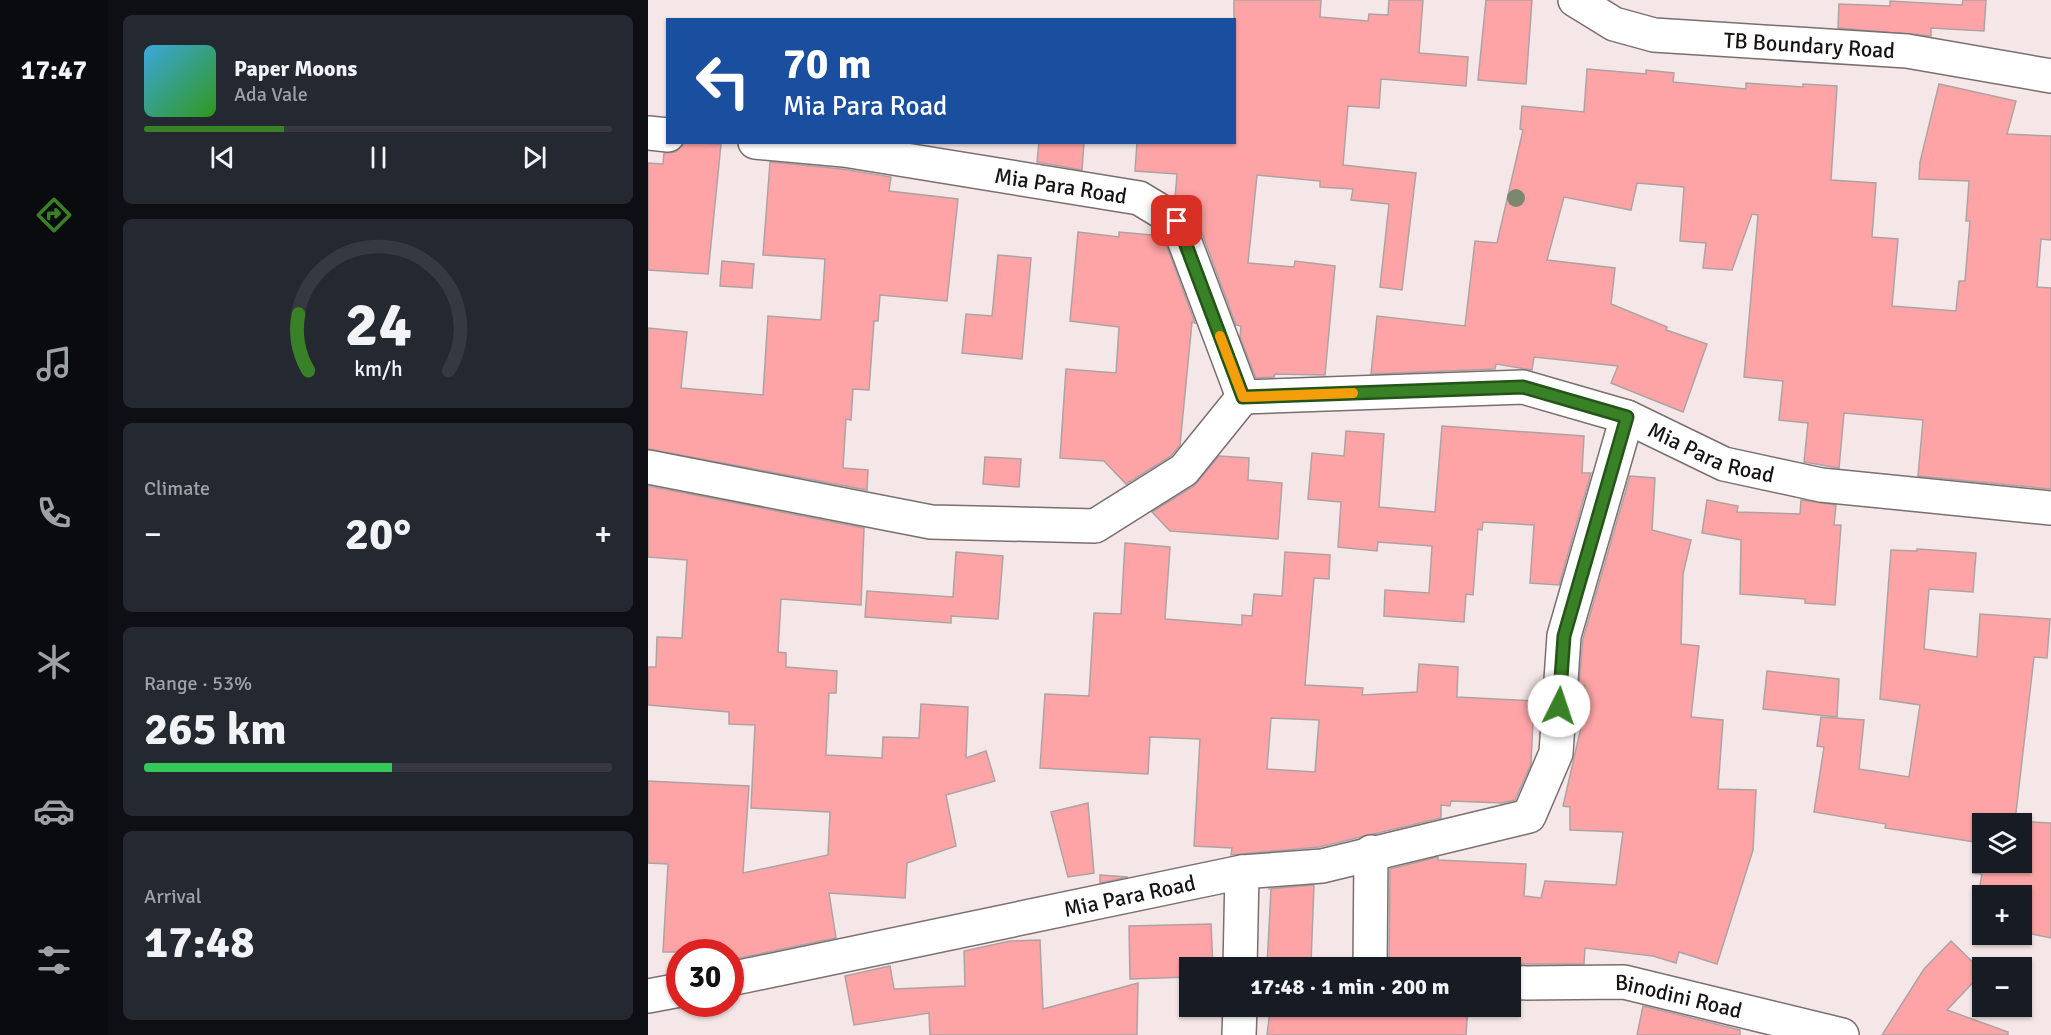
<!DOCTYPE html>
<meta charset="utf-8">
<style>
:root{--surface:#171b24;--page:#242831;--text:#f1f3f6;--muted:#9ea1a6;--line:#363941;--accent:#398126}
body{margin:0;font-family:Signika,sans-serif;background:var(--page);color:var(--text);height:100vh;display:flex;flex-direction:column;font-size:22px;white-space:nowrap}
*{box-sizing:border-box;margin:0}
p{font-size:20px;color:var(--muted)}
.icon{flex:none;width:33px;height:33px;fill:none;stroke:currentColor;stroke-width:2;stroke-linecap:round;stroke-linejoin:round}
.map{position:relative;flex:1;overflow:hidden}
.details{display:flex;flex-direction:column;gap:15px;padding:15px;background:#0d0f14;width:540px}
.details>*{flex:none}
.top-card{position:absolute;left:18px;top:18px;width:570px;height:126px;border-radius:0px;box-shadow:0 2px 4px #0004;background:#1a4fa0;color:#fff;overflow:hidden}
.buttons{position:absolute;left:1324px;top:813px;display:grid;gap:12px}
.buttons a{display:grid;place-items:center;width:60px;height:60px;border-radius:0px;background:var(--surface);box-shadow:0 2px 4px #0004;font-size:30px}
.speed{position:absolute;left:18px;top:939px;display:flex;gap:12px;font-size:30px;font-weight:700;text-align:center}
.speed>*{display:grid;place-content:center;width:78px;height:78px;border-radius:50%;background:var(--surface);box-shadow:0 2px 4px #0004;line-height:1}
.speed .limit{border:9px solid #d22;background:#fff;color:#111}
.pin{position:absolute;display:grid;place-items:center;width:51px;height:51px;color:#fff;margin:-26px;border-radius:12px;box-shadow:0 3px 9px #0006}
.me{position:absolute;width:66px;margin:-33px;rotate:4deg;stroke-linejoin:round;filter:drop-shadow(0 0 4px #0008)}
.turn{display:flex;align-items:center;gap:21px;height:126px;padding:0 18px;font-size:27px}
.turn .icon{width:78px;height:78px;stroke-width:2.5}
.turn b{display:block;font-size:42px;line-height:51px}
.big{font-size:45px;font-weight:800;line-height:1.1}
.details .widget{flex:1;display:flex;flex-direction:column;justify-content:center;gap:9px;min-width:0;padding:0 21px;border-radius:9px;background:var(--page)}
.details .dial{align-items:center;gap:0}
.dial svg{height:156px;overflow:visible;fill:none;stroke:var(--line);stroke-width:7;stroke-linecap:round;text-anchor:middle}
.dial text{fill:var(--text);stroke:none}
.song{display:flex;align-items:center;gap:18px}
.cover{width:72px;height:72px;border-radius:9px;background:linear-gradient(135deg,hsl(200 70% 55%),hsl(110 70% 35%))}
.played{height:6px;border-radius:3px;background:linear-gradient(90deg,var(--accent) 30%,var(--line) 30%)}
.keys{display:flex;justify-content:space-around;direction:ltr}
.heat{display:flex;justify-content:space-between;align-items:center;font-size:33px;direction:ltr}
.charge{height:9px;border-radius:4px;background:linear-gradient(90deg,#34c759 53%,var(--line) 0)}
.trip{position:absolute;left:531px;top:957px;width:342px;height:60px;border-radius:0px;background:var(--surface);box-shadow:0 2px 4px #0004;font-weight:800;line-height:60px;text-align:center}
main{display:flex;flex:1;min-height:0}
.menu{display:flex;flex-direction:column;width:108px;justify-content:space-around;align-items:center;background:#090b0e;color:var(--muted)}
.menu .icon{width:42px;height:42px}
.menu .selected{color:var(--accent)}
.menu b{font-size:27px;color:var(--text)}
.map>svg:first-child{display:block}
</style>
<main>
<nav class="menu">
<b>17:47</b>
<svg class="icon selected" aria-label="directions" viewBox="0 0 24 24"><path d="M12 3l9 9-9 9-9-9zM9 14v-3h6M13 9l2 2-2 2"/></svg>
<svg class="icon" aria-label="music" viewBox="0 0 24 24"><path d="M9 18V5l10-2v13"/><circle cx="6" cy="18" r="3"/><circle cx="16" cy="16" r="3"/></svg>
<svg class="icon" aria-label="phone" viewBox="0 0 24 24"><path d="M5 4h4l2 5-3 2q2 4 5 5l2-3 5 2v4C11 20 4 13 5 4z"/></svg>
<svg class="icon" aria-label="climate" viewBox="0 0 24 24"><path d="M12 3v18M4 7l16 10M4 17L20 7"/></svg>
<svg class="icon" aria-label="car" viewBox="0 0 24 24"><path d="M5 17H2v-5l4-1 3-4h7l3 4 3 1v5h-3M9 17h6M6 11h13"/><circle cx="7" cy="17" r="2"/><circle cx="17" cy="17" r="2"/></svg>
<svg class="icon" aria-label="filters" viewBox="0 0 24 24"><path d="M4 7h16M4 17h16"/><circle cx="9" cy="7" r="2"/><circle cx="15" cy="17" r="2"/></svg>
</nav>
<section class="details">
<div class="widget">
<div class="song"><i class="cover"></i><div><b>Paper Moons</b><p>Ada Vale</p></div></div>
<div class="played"></div>
<div class="keys"><svg class="icon" aria-label="previous" viewBox="0 0 24 24"><path d="M18 5L8 12l10 7zM5 5v14"/></svg><svg class="icon" aria-label="pause" viewBox="0 0 24 24"><path d="M8 5v14M16 5v14"/></svg><svg class="icon" aria-label="next" viewBox="0 0 24 24"><path d="M6 5l10 7-10 7zM19 5v14"/></svg></div>
</div>
<div class="widget dial"><svg viewBox="0 0 100 80">
<path d="M14 69A42 42 0 1 1 86 69"/>
<path d="M14 69A42 42 0 0 1 9 40" stroke="#398126"/>
<text x="50" y="56" font-size="32" font-weight="700">24</text>
<text x="50" y="72" font-size="11">km/h</text>
</svg></div>
<div class="widget"><p>Climate</p>
<div class="heat"><a>−</a><b class="big">20°</b><a>+</a></div>
</div>
<div class="widget"><p>Range · 53%</p><b class="big">265 km</b><div class="charge"></div></div>
<div class="widget"><p>Arrival</p><b class="big">17:48</b></div>
</section>
<div class="map">
<svg width="1403" height="1035" viewBox="0 0 1403 1035">
<rect width="100%" height="100%" fill="#f5e7e7"/>
<g fill="#fea4a6" stroke="#aea2a2" stroke-width="1.5" fill-rule="evenodd">
<path d="M586,0h87l-1,17 48,4 1,-7 19,1 1,-15h34l-4,53 49,4 -2,29 -85,-7 -2,29 -31,-2 -5,59 73,8 -14,117 -22,-3 9,-83 -38,-4 2,-11 -33,-2v-6l-63,-6 -9,88 46,4 1,-6 40,5 -10,109 -50,-1 -1,3 -18,1 -16,-41 1,-11 -5,-1 -41,-111 -8,-9 -12,-7 2,-24 -42,-3 2,-29h97z"/>
<path d="M838,0h46l-6,84 -48,-4z"/>
<path d="M1315,0h23l-2,31 -53,-3v8l-93,-8 1,-24 51,2v-5l72,4z"/>
<path d="M939,69l59,5v-4l28,3 -1,9 73,7v-6l57,4v-3l34,2 -6,94 45,3 -4,54 26,2 -6,67 64,5 3,-30h6l5,-60h-4l3,-40 -50,-2 1,-17 19,-78 77,17 -9,33 44,2v104l-10,-1 -4,48 14,1v201l-133,-13 5,-56 -79,-7 -5,55 -35,-6 4,-39 -29,-3 4,-39 -39,-4 14,-162 -6,-1 -20,56 -29,-2 3,-25 -26,-2 4,-54 -47,-4 -6,27 -67,-13 -17,63 68,8 -4,36 56,23 -1,3 41,14 -24,68 -72,-29 7,-17 -84,-9 -2,13 -36,-6 -1,5 -124,5 6,-58 88,10 10,-85 22,2 26,-113 -3,-1 2,-23 62,6z"/>
<path d="M37,142l36,2 -13,130 -60,-4v-107l15,1 1,-11 12,-1z"/>
<path d="M391,142h45l-2,28 -45,-8z"/>
<path d="M122,162l72,7 49,8 -2,14 69,8 -11,102 -67,-6 -2,26h-4l-5,69 -16,-1 -2,31 -5,-1 -3,49 25,2 -1,20 -219,-41v-121l39,4 -6,56 82,7 5,-79 53,4 4,-61 -62,-4z"/>
<path d="M430,232l41,5v-5l44,4 32,87 -3,-1 -12,123 -9,11 -45,28 -22,-23 -44,-3 6,-89 50,4 3,-46 -49,-6z"/>
<path d="M350,255l33,3 -9,101 -60,-6 4,-39 26,2z"/>
<path d="M74,261l32,3 -2,24 -32,-2z"/>
<path d="M794,426l142,10 -2,37h9l-32,112 -29,-2 4,-58 -51,-3 -1,8 -4,-1 -5,66 -7,-1 -2,28 -80,-6 1,-26 44,3 3,-47 -54,-4 -1,9 -39,-4 3,-45 -33,-3 4,-46 32,3 2,-25 38,3 -5,73 56,5z"/>
<path d="M571,456l30,2 -1,22 34,3 -4,56 -108,-8 -18,-19 42,-26z"/>
<path d="M337,457l36,2 -2,28 -36,-3z"/>
<path d="M982,476l25,2 -3,52 39,10 -8,34 -2,70 18,2 -8,71 32,3 -5,69 38,1 -3,60 -36,114 -38,-12 -3,11 -23,-7 -68,-8 -1,16h-74l-10,4h-111l1,-99 48,-12v3l88,4 -2,32 17,2 4,-17 71,4 7,-53 -53,-2v-23l-7,-1 19,-83 3,-37 -6,-1 4,-46z"/>
<path d="M0,486l216,42 -3,77 -80,-6 -3,53 8,1v14l51,4 -1,22h-7l-3,62 56,3 1,-21 36,1 2,-34 47,3 -2,51 20,-7 9,30 -49,14 10,51 -49,17 -2,35 -76,-5 7,45 -106,22v-8h-67l5,-88 -20,-1v-82l101,5 -6,87 85,-18 2,-43 -79,-4 4,-83 -26,-1v-12l-81,-7v-38h8l1,-30 25,1 5,-78 -39,-3z"/>
<path d="M1059,500l31,6 -1,6 63,2 1,-14 35,5 -2,20h7l-6,80 -30,-2v-4l-65,-5 1,-54 -39,-7z"/>
<path d="M477,543l45,4 -5,72 77,6v-10l10,1 2,-22 28,2 3,-44 45,3 -1,24 -15,-1 -9,107 58,3 -1,7 55,-3 2,-28 39,3 -1,30 77,4 -3,63 -16,36 -13,3 -51,-2 -1,5 -9,-1v13l-122,29 -88,8 1,-7 -38,-2 6,-107 -50,-2 -2,37 -108,-6 5,-74 44,2 5,-83 27,1zM623,718l48,2 -4,52 -48,-3z"/>
<path d="M1269,549l59,4 -3,39 -44,-3 -5,60 53,8 3,-43 70,5 -3,39 -13,-1 -19,164 36,2v115l-29,-6v-36h-39v26l-9,-2 8,-46 -9,-1 2,-31 -90,-14 1,-4 -72,-12 10,-65 -7,-1 4,-29 43,3 -5,49 50,8 11,-72 -40,-6 11,-149 26,1zM1335,824h39v38h-39z"/>
<path d="M308,552l47,4 -5,63 -47,-3v7l-86,-6 2,-26 86,6z"/>
<path d="M1119,671l72,8 -2,38 -74,-8z"/>
<path d="M440,803l6,70 -26,4 -17,-65z"/>
<path d="M452,875l28,2 -28,6z"/>
<path d="M666,885l-3,78 40,2v3h-92v-3l8,1 4,-77h-3z"/>
<path d="M563,924l2,44h-23v9l-60,2 -1,-53z"/>
<path d="M392,940l3,69 95,-26 -1,52h-207l-1,-22 -75,12 -9,-49 45,-10 4,23 71,-3 -1,-35 46,-10z"/>
<path d="M1303,941l32,31 -36,38 61,22v3h-126l42,-66z"/>
<path d="M611,1006h209l-2,29h-199l3,-24h-11z"/>
<path d="M995,1006l97,24v5h-103z"/>
</g>
<g fill="none" stroke-linecap="round" stroke-linejoin="round">
<defs>
<g id="minor">
<path id="s1" d="M927,0l39,24 40,11 253,16 144,25"/>
<path d="M0,133l20,2"/>
<path id="s2" d="M107,142l89,8 295,48 38,23 66,176 280,-10 104,30 97,47 97,21 230,23"/>
<path d="M0,467l283,55 164,4 89,-56 59,-73"/>
<path d="M592,968l2,-96"/>
<path d="M722,968l1,-116"/>
<path id="s3" d="M82,979l512,-107 80,-6 207,-50 27,-63 8,-117 63,-219"/>
<path id="s4" d="M862,983l114,-1 218,53"/>
<path d="M0,996l32,-6"/>
<path d="M591,1035l1,-29"/>
</g>
</defs>
<use href="#minor" stroke="#7a6e6e" stroke-width="36"/>
<use href="#minor" stroke="#fff" stroke-width="33"/>
</g>
<circle fill="#7b8870" cx="868" cy="198" r="9"/>
<g fill="none" stroke-linecap="round" stroke-linejoin="round">
<defs>
<path id="route" d="M529,221l66,176 280,-10 104,30 -63,219 -5,70"/>
</defs>
<use href="#route" stroke="#255419" stroke-width="15"/>
<use href="#route" stroke="#398126" stroke-width="10"/>
<path stroke="#f59e0b" stroke-width="10" d="M572,336l23,61 110,-4"/>
</g>
<g text-anchor="middle" stroke-width="4.5" stroke-linejoin="round" paint-order="stroke">
<g font-size="22" fill="#191414" stroke="#f5e7e7">
<text dy="8" stroke="none"><textPath href="#s1" startOffset="243">TB Boundary Road</textPath></text>
<text dy="8" stroke="none"><textPath href="#s2" startOffset="309">Mia Para Road</textPath></text>
<text dy="8" stroke="none"><textPath href="#s2" startOffset="1101">Mia Para Road</textPath></text>
<text dy="8" stroke="none"><textPath href="#s3" startOffset="408">Mia Para Road</textPath></text>
<text dy="8" stroke="none"><textPath href="#s4" startOffset="170">Binodini Road</textPath></text>
</g>
</g>
</svg>
<div class="buttons">
<a><svg class="icon" aria-label="layers" viewBox="0 0 24 24"><path d="M12 4l9 5-9 5-9-5zM3 14l9 5 9-5"/></svg></a>
<a>+</a>
<a>−</a>
</div>
<div class="speed"><div class="limit">30</div></div>
<div class="pin" style="left:529px;top:221px;background:#d93025"><svg class="icon" aria-label="arrive" viewBox="0 0 24 24"><path d="M6 21V4h12l-3 4 3 4H6"/></svg></div>
<svg class="me" style="left:911px;top:706px" viewBox="-20 -20 40 40"><circle r="19" fill="#fff"/><path d="M0-13L10 11 0 6-10 11z" fill="#398126"/></svg>
<div class="trip">17:48 · 1 min · 200 m</div>
<div class="top-card">
<div class="turn"><svg class="icon" aria-label="left" viewBox="0 0 24 24"><path d="M17 20v-9H6M10 6l-5 5 5 5"/></svg><div><b>70 m</b>Mia Para Road</div></div>
</div>
</div>
</main>
